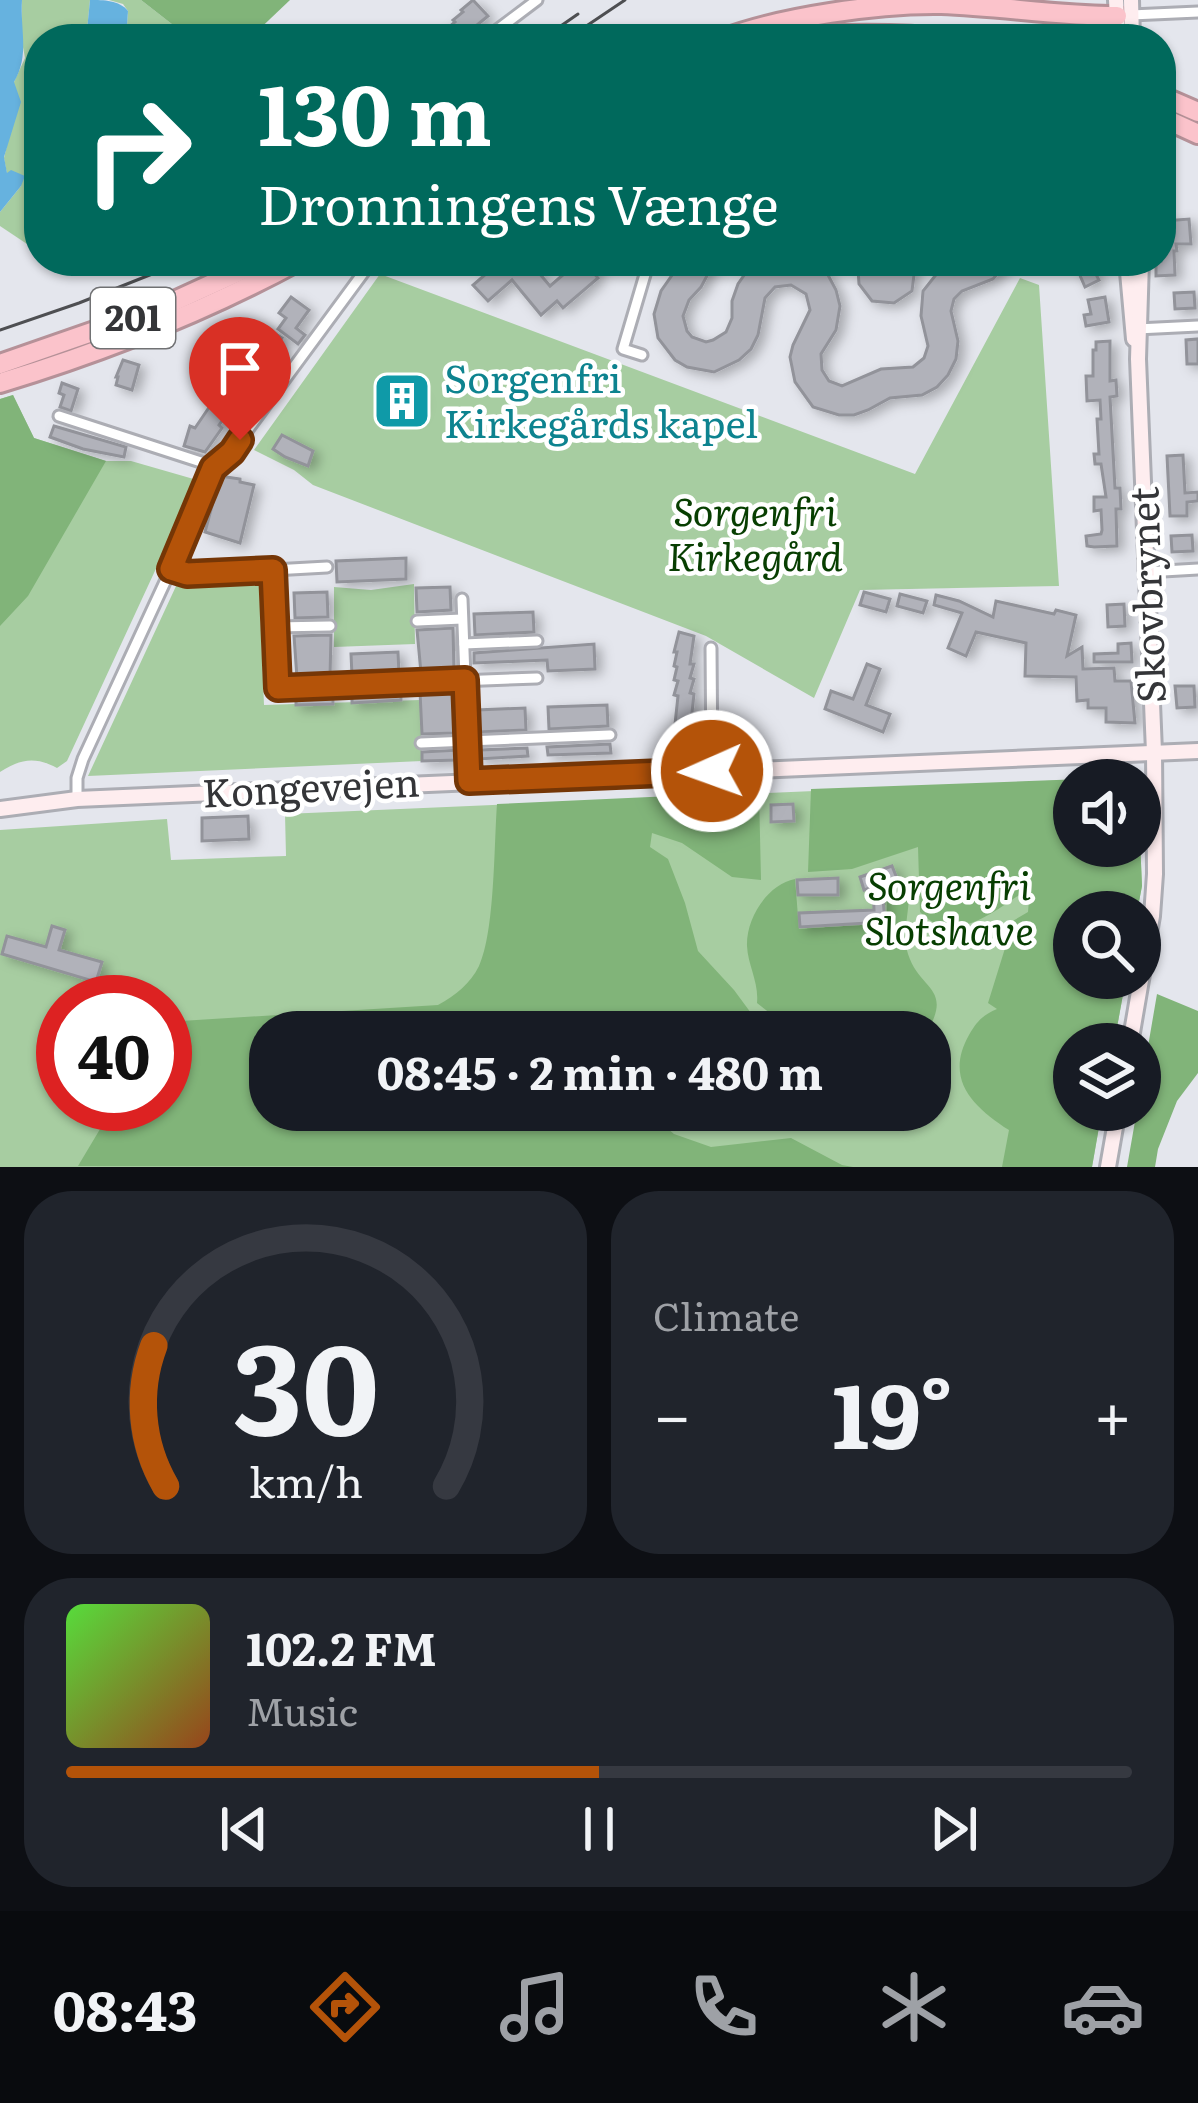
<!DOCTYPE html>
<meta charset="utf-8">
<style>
:root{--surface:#171b24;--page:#20242c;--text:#f1f3f6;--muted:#9ea1a6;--line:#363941;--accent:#b45309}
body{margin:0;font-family:Literata,serif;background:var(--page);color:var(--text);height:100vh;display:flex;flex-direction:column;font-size:45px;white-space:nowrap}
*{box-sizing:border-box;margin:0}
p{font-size:39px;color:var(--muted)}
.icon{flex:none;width:66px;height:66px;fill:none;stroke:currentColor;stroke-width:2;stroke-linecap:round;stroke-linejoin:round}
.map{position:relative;height:1167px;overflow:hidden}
.details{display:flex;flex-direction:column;gap:24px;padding:24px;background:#0d0f14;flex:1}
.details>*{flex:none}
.hud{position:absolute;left:24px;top:24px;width:1152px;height:252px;border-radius:48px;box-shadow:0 3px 9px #0004;background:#00695c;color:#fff;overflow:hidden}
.buttons{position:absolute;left:1053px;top:759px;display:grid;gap:24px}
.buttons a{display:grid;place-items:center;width:108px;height:108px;border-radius:50%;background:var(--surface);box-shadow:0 3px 9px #0004;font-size:60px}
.speed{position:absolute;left:36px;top:975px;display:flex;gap:24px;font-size:60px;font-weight:700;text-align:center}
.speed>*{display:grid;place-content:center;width:156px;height:156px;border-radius:50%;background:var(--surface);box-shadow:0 3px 9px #0004;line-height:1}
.speed .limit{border:18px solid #d22;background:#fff;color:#111}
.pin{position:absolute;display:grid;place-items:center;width:102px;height:102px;color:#fff;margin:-123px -51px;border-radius:50% 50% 50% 0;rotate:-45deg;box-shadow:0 0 12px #0007}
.pin .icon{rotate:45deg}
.me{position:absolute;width:132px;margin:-66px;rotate:268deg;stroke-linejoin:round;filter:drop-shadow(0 0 9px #0008)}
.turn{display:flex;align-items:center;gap:42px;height:252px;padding:0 36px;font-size:54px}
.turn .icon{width:156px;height:156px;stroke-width:2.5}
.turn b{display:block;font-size:84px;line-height:102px}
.big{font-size:90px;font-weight:700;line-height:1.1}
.details .tile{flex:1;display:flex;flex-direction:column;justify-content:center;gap:18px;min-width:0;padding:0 42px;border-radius:48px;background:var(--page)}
.details .dial{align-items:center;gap:0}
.dial svg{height:312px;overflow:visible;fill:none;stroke:var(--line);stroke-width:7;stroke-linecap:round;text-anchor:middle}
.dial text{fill:var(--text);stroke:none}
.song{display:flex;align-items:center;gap:36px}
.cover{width:144px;height:144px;border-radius:18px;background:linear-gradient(135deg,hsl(110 70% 55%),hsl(20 70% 35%))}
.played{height:12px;border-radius:6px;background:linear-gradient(90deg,var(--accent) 50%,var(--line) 50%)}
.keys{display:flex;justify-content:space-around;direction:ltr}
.heat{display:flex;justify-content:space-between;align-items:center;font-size:66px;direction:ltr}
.details .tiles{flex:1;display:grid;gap:24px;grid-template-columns:1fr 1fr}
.tile:last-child{grid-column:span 2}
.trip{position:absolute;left:249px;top:1011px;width:702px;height:120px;border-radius:48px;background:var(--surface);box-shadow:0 3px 9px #0004;font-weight:700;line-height:120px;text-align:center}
.dock{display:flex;height:192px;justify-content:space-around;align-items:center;background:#090b0e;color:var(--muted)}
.dock .icon{width:84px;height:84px}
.dock .active{color:var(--accent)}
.dock b{font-size:54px;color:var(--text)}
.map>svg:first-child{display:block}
</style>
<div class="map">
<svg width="1198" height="1167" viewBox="0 0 1198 1167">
<defs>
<filter id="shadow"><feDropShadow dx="6" dy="4" stdDeviation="6" flood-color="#0004"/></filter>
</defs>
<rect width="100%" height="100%" fill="#e4e6ed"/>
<g fill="#a7cda1" fill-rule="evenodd">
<path d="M22,0h68l-3,30 2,9h-50v213l-39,-26v-14l21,-26 -2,-12h-12l-3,-16 6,-26 4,-50 11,-24 -4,-22z"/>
<path d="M109,0h32l50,39h-65l2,-28 -5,-7z"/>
<path d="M380,274l535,200 105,-196 19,7 20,301 -199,4 -46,108 -108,-62 -393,-151 -19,-15 -40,-20z"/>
<path d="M13,395l21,43 72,23h25l66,19 -130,281 -10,7c-22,-12 -37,-9 -57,4v-373z"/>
<path d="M259,581l5,124 156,-5 2,61 -334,15 89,-192z"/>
<path d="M414,584l1,60 -81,3v-60l37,3z"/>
<path d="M1137,777v3h-63v66h66v-6l2,46 -5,26h-63v66h52l-12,66h-40v66h28l-10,57h-1092v-337l167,-11 4,41 115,-4 -1,-42zM63,1002h102v102h-102zM270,1032h660v78h-660z"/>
</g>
<g fill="#81b479">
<path d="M141,0h149l-41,39h-58z"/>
<path d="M13,395l21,43 72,23 -78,135 -28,30v-227z"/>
<path d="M1137,777v3h-63v66h66v-6l2,46 -5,26h-63v66h52l-12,66h-40v66h28l-10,57h-90l7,-37c-36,-23 -65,-51 -40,-95 8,-14 14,-20 28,-26l-9,-6 23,-74v-7l17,-10 2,-24c-31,19 -75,61 -110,24l-2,-65 -66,22 -44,3 3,-83z"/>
<path d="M759,792l2,88 -29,-3 -50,-34 -30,-10 -2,14 18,12 17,44 13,48 36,39 31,42h-495v78h500l-1,5 -78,2 -31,5 14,12 37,13 80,-9 51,27 11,2 -775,-1 37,-62h50v-82l273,-17c18,-10 32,-21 41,-39 16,-34 15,-121 18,-162z"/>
<path d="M795,879l4,50 88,-6v-27l22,-2c0,19 -7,41 -1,60 12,37 45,33 19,78h-129l-3,-8 -20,-7 -18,-14c2,-21 -9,-37 -10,-57 -1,-28 21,-62 48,-67z"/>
<path d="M1157,994l41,17v62l-21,28 -19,48 -3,18h-28l10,-57h3v-17z"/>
</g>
<g fill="#66b2df">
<path d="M0,0h22c-2,31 8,55 -8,82l7,20 -17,55 3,16 4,-3 14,6 -4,10 -21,26z"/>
<path d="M90,0c14,0 29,0 38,11l-2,28h-37l-2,-9z"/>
</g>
<g fill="#b1b2ba" stroke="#92939a" stroke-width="3" filter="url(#shadow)">
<path d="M473,0l15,16 -28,23h-25l20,-17 -2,-2 10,-8 -2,-2z"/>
<path d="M1189,219l2,25h-15l1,7h-3l1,24 -19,1v-15h5v-9h3v-31z"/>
<path d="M501,261l10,7 8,-7h10l21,25 29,-25h25l-12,10 6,7 -35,30 -6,-7 -16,14 -29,-35 -24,21 -15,-16z"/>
<path d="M682,261h29l-2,11 -8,15 -12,13 -6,16 4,15 5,6 14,5 7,-2 13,-8 6,-14v-17l6,-17 9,-13 13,-10h47l8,3 13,11 8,15 4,16 -4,24 -15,24 1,16 7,11 13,5 39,-17 32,-2 11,-9 4,-12 -7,-30 2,-25 16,-20 18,-10h51l-15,18 -31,12 -8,8 -3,12 7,30 -2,18 -8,16 -11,12 -15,8 -32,3 -22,12 -14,5h-15l-26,-8 -18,-25 -5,-25 3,-12 17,-35 -4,-16 -15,-9 -16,2 -10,11 -7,37 -7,14 -12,11 -25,12 -27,-5 -12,-7 -17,-22 -4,-24 7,-23z"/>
<path d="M861,261h49l4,14 -2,16 -18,12 -22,-2 -13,-17 -1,-15z"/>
<path d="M1080,261h9l10,19 -14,7 -10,-23z"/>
<path d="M1194,292l1,16 -20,1 -1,-16z"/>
<path d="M291,297l18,13 -13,18 9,7 -7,9 -20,-15 8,-11 -7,-5z"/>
<path d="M1105,297l4,25 -23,4 -2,-11 7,-1 -3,-14z"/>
<path d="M263,326l19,12 -13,19 10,6 -10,16 -28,-17 19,-26 -3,-2z"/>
<path d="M1198,339v25h-11l-1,-24z"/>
<path d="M1110,341v40l6,-1 1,16 -7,1 5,91h5l1,21h-5l1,37 -23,1 -7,-1 -1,-10 15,-2 1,-4 -1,-20 -7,1v-14h12l-5,-33h-6l-1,-10h5l-2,-35h4l-1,-19 -13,1 -1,-25h7v-26h3v-8z"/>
<path d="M123,360l16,5 -7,25 -16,-5 2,-8h-2z"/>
<path d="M231,375l21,16 -12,15 -5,-3 -16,22 3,3 -17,24 -21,-6 6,-20 5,2 17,-25 -3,-3 6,-9z"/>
<path d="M62,383l16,6 -7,22 -11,-4 4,-12 -5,-2z"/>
<path d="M392,389l26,10 -6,15 -26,-10z"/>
<path d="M54,426l72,21 -2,10 -41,-8 -33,-12z"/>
<path d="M282,435l31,16 -5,15 -23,-9 -12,-8z"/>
<path d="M1183,455l2,38 13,-1v9l-11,1v14h-17l-3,-60z"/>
<path d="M220,476l20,3v3l14,3 -14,58 -35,-11z"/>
<path d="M1192,535l1,16 -21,1 -1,-16z"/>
<path d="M406,558v21l-69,3 -1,-21z"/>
<path d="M450,587l1,23 -34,2 -1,-24z"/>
<path d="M327,592l1,25 -33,1 -1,-25z"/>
<path d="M864,592l26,7 -4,13 -26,-7z"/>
<path d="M900,594l27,7 -4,12 -26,-7z"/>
<path d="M936,595l23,6 34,16 3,-16 58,13 2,-4 20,5 -9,41 15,-9 1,22 31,-1 1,13h16l4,42 -29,-1v-14h-18v-8l-11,1 -1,-24 -51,-1 1,-33 -50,-11 -10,24 -18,-8 14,-35 -28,-8z"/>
<path d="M1124,604l1,22 -17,1 -1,-22z"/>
<path d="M533,612l1,20 -59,3 -1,-21z"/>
<path d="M453,628l1,44 -33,1 -4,-43z"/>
<path d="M679,632l15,4 -4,28h4l-4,14 4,1 -4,14 4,1 -3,28 3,1 -4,18 -15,-3 4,-13 -4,-1 3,-28 -4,-1 4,-14 -4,-1 3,-13 -3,-1 3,-14h-3z"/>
<path d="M331,635l-1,42 -33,1 -3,-42z"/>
<path d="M1131,643l1,19h-38v-8l24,-1v-9z"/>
<path d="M594,644l1,25 -47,2 -1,-11 -73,3v-10z"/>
<path d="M398,652l1,22 -47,2 -1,-22z"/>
<path d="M867,664l13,5 -14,36 24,9 -7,18 -58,-23 6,-18 22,8z"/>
<path d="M1175,686h19l1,21 -18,1z"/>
<path d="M457,690l-1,43 -34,1 -2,-42z"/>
<path d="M401,692v8l-49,3v-9z"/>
<path d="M333,695v9l-37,1v-9z"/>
<path d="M607,705l1,21 -59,3 -1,-22z"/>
<path d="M525,708l1,22 -48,2 -1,-22z"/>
<path d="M610,744l1,9 -63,2 -1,-8z"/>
<path d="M527,748l1,8 -49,3v-9z"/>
<path d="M459,750v10l-37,1v-9z"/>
<path d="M793,804l1,17 -23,1v-17z"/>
<path d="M248,816l1,23 -47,2v-23z"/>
<path d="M892,866l6,15 -16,6 3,35 -85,5 -1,-14 75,-3 -1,-23 -9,3 -4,-13z"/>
<path d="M838,878v17h-40l-1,-15z"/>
<path d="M52,926l13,4 -6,20 43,12 -6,20 -94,-28 5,-18 39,11z"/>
</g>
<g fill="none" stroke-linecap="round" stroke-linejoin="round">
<defs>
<g id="street">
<path d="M1131,15l67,-3"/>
<path d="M485,39l52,-39"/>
<path d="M1137,329l61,-3"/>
<path d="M642,355l-19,-6 26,-88"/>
<path d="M59,416l145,47 9,5"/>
<path d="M171,569l16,5 86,-4 4,118 260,-10"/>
<path d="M273,570l54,-3"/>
<path d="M1146,572l52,-3"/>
<path d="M462,599l7,182"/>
<path d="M417,621l45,-2"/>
<path d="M275,627l55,-1"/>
<path d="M464,644l73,-3"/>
<path d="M711,648l1,123"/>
<path d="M421,743l189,-8"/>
<path d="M77,799v-21l6,-19 88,-190 42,-101 19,-17 137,-186"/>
</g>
<g id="secondary">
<path d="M1116,0l2,39"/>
<path d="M1131,0l1,39"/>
<path d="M1127,261l7,78"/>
<path d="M0,809l77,-10 1121,-48"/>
<path d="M1130,1044l22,-128 3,-42 -1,-122 -16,-393 3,-98"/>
<path d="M1108,1167l10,-57"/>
</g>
<g id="highway">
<path d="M723,39c59,-22 155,-36 218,-35 59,2 117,12 176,12"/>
<path d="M766,39c62,-5 123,-7 185,0"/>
<path d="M1161,96l37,16"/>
<path d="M1161,117l37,17"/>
<path d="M0,364l155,-54 107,-49"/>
<path d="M0,383c102,-31 204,-71 298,-122"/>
</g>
</defs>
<use href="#street" stroke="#acadb4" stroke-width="15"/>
<use href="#secondary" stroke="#acadb4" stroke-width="20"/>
<use href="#highway" stroke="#b59198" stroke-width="24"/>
<use href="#street" stroke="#fff" stroke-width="9"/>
<use href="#secondary" stroke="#feedef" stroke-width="14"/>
<use href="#highway" stroke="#fbc3cb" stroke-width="18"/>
<g stroke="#4e4f52" stroke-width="3">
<path d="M542,39l36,-25"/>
<path d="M567,39l58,-39"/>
<path d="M0,330l79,-27 106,-42"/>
</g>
</g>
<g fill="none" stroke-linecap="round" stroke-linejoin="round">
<defs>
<path id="route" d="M240,440l-8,12 -19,16 -42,101 16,5 86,-4 5,118 187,-8 4,101 243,-10"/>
</defs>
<use href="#route" stroke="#753606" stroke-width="30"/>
<use href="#route" stroke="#b45309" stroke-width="21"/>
</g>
<defs>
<symbol id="building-square" viewBox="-11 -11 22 22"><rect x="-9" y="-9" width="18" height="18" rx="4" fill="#0f9aa8" stroke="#fff"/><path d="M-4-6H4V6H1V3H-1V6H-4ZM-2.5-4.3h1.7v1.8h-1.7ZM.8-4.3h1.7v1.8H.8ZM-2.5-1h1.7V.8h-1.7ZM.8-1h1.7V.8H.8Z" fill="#fff"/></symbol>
</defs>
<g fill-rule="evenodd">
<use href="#building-square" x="369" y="368" width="66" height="66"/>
</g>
<g text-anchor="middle" stroke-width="9" stroke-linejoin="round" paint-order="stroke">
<rect fill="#fff" stroke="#717274" stroke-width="3" x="91" y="288" width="84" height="60" rx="9"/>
<g font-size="36" font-weight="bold" fill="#343538">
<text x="133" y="331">201</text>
</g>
<g font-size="39" fill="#0d838f" stroke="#fff" text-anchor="start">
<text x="444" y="393">Sorgenfri<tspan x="444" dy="45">Kirkegårds kapel</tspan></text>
</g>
<g font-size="39" font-style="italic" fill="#073e01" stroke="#fff">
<text x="755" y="526">Sorgenfri<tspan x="755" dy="45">Kirkegård</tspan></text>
<text x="949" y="900">Sorgenfri<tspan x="949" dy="45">Slotshave</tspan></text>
</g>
<g font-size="39" fill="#343538" stroke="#fff">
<text transform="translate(1148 595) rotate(-92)" y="14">Skovbrynet</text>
<text transform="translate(311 788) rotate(-3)" y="14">Kongevejen</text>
</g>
</g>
</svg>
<div class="buttons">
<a><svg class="icon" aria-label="sound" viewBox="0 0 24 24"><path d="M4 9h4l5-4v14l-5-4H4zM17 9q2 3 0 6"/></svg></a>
<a><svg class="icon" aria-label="search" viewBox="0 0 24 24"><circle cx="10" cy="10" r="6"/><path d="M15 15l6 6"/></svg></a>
<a><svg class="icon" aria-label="layers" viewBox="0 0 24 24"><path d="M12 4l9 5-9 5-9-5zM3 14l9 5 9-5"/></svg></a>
</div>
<div class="speed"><div class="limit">40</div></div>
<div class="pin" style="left:240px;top:440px;background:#d93025"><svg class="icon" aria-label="arrive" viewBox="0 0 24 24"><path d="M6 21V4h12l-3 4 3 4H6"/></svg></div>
<svg class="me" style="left:712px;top:771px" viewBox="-20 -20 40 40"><circle r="17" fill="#b45309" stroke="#fff" stroke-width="3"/><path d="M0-11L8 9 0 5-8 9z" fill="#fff"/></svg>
<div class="trip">08:45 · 2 min · 480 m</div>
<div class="hud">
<div class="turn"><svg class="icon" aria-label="right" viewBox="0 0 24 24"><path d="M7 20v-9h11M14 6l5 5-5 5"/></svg><div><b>130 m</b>Dronningens Vænge</div></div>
</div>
</div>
<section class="details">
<div class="tiles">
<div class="tile dial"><svg viewBox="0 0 100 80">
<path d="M14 69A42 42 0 1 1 86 69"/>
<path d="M14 69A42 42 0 0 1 11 33" stroke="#b45309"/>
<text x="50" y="56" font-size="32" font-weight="700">30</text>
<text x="50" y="72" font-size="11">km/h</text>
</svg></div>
<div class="tile"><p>Climate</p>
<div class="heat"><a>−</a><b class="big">19°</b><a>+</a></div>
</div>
<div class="tile">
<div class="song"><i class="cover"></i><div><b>102.2 FM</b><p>Music</p></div></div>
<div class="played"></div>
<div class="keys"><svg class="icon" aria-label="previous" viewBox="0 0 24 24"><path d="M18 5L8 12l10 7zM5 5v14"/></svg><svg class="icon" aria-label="pause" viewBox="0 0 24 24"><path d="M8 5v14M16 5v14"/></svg><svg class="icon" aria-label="next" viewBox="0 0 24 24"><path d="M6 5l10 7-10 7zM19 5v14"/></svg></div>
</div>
</div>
</section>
<nav class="dock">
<b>08:43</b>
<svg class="icon active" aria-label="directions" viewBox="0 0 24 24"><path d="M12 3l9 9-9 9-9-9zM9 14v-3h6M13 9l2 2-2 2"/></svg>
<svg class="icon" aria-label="music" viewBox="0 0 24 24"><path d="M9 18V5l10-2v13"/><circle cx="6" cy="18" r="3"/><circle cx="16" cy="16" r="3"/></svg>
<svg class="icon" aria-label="phone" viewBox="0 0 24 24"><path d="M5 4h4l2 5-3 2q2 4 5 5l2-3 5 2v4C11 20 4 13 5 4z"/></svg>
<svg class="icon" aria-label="climate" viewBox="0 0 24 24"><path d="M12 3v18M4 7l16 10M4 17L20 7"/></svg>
<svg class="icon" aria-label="car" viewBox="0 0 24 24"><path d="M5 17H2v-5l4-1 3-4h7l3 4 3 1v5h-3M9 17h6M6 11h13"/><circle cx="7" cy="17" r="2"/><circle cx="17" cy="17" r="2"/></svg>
</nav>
